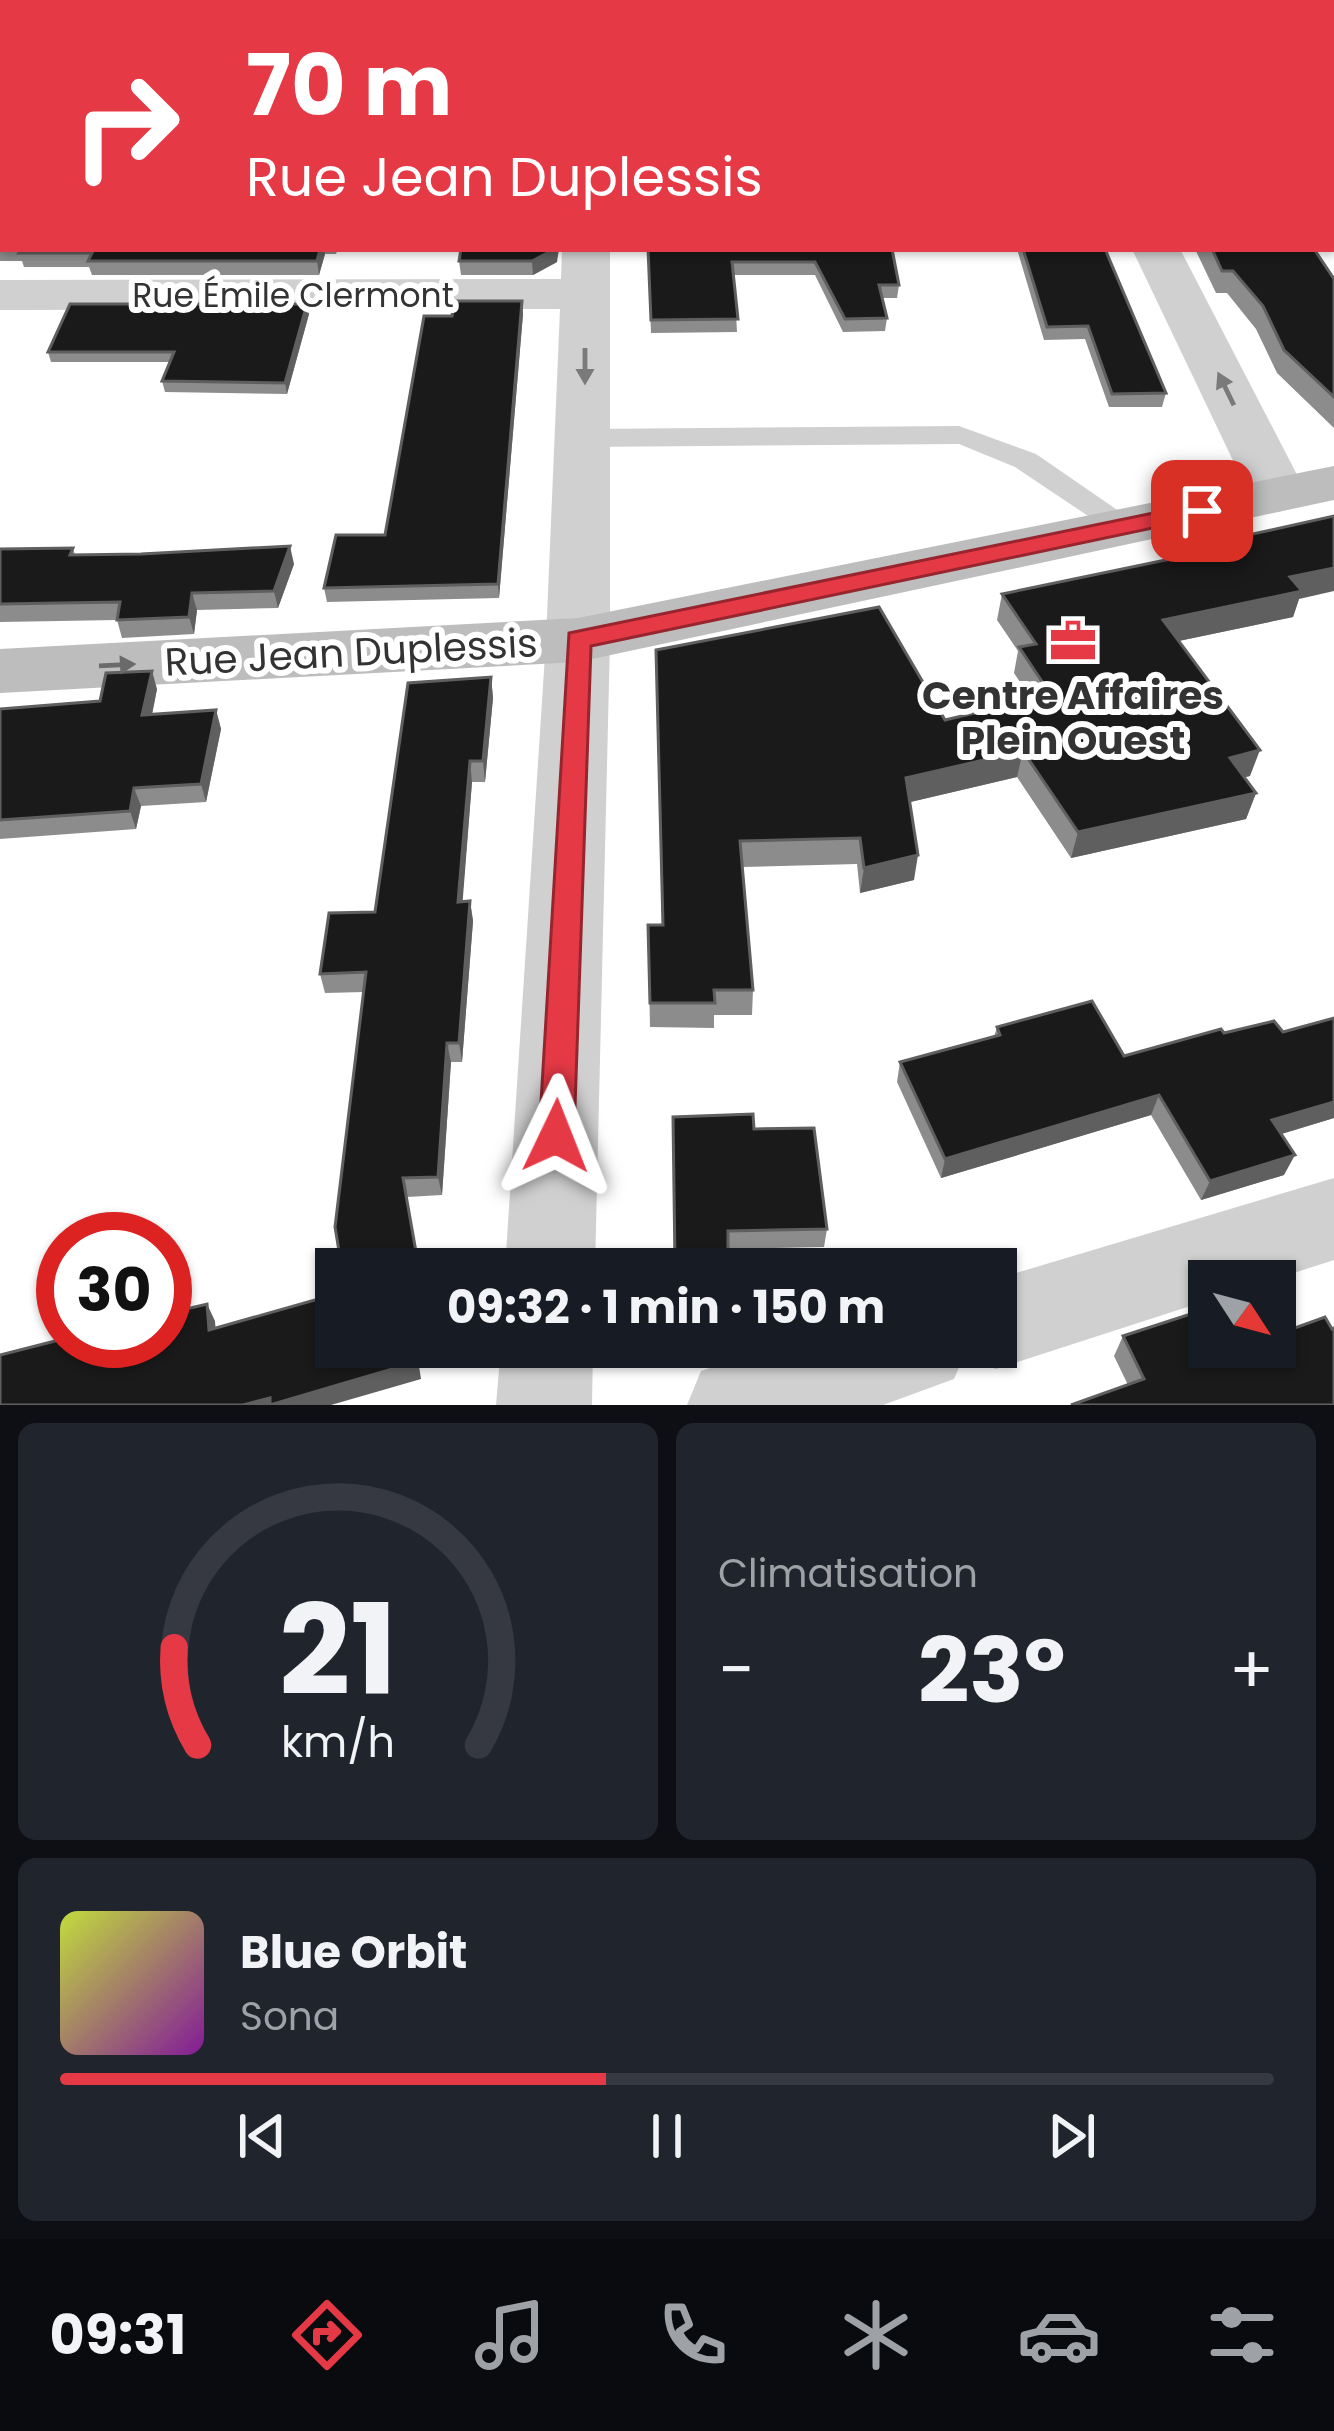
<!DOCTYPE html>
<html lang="fr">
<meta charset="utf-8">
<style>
:root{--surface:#171b24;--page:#20242c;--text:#f1f3f6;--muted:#9ea1a6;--line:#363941;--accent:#e63946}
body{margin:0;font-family:Poppins,sans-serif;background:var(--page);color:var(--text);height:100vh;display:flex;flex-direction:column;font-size:45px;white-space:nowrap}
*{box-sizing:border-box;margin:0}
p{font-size:39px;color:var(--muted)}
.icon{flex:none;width:66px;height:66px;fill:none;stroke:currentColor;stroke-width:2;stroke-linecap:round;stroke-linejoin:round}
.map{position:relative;height:1405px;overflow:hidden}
.side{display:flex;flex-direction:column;gap:18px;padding:18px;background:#0d0f14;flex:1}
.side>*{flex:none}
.guide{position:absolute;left:0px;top:0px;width:1335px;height:252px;box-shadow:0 3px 9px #0004;background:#e63946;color:#fff;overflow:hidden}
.needle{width:78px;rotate:126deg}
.fabs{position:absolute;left:1188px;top:1260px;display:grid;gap:24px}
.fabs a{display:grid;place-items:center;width:108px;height:108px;border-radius:0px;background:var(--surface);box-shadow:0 3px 9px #0004;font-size:60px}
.speed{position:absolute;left:36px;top:1212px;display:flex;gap:24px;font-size:60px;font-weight:700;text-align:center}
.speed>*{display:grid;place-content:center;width:156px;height:156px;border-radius:50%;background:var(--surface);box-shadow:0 3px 9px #0004;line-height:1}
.speed .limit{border:18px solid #d22;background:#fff;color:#111}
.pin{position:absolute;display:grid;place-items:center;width:102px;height:102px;color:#fff;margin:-51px;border-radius:24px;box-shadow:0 6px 18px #0006}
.me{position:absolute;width:132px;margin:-66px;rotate:2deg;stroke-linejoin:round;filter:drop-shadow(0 0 9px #0008)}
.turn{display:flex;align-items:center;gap:42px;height:252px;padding:0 48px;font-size:54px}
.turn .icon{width:156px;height:156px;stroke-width:2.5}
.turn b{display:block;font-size:84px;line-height:102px}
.big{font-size:90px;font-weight:700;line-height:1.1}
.side .widget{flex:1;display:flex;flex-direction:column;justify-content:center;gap:18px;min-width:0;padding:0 42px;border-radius:18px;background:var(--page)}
.side .dial{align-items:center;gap:0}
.dial svg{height:312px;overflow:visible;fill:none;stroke:var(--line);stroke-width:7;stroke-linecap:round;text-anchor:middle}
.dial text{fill:var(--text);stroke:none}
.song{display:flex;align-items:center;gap:36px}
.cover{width:144px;height:144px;border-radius:18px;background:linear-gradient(135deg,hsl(70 70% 55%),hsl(290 70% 35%))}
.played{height:12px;border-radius:6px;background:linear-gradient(90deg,var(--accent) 45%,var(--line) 45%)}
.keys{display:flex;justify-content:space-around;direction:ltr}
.heat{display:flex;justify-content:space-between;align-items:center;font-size:66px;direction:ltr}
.side .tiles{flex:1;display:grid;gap:18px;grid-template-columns:1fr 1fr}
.widget:last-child{grid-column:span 2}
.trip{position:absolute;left:315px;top:1248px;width:702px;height:120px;border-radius:0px;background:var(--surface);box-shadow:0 3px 9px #0004;font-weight:700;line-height:120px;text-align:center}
.menu{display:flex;height:192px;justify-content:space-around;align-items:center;background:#090b0e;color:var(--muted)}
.menu .icon{width:84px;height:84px}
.menu .selected{color:var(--accent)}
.menu b{font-size:54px;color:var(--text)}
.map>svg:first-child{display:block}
</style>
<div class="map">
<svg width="1334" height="1405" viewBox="0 0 1334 1405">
<rect width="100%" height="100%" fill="#fff"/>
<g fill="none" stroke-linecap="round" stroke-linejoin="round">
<path fill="#d0d0d0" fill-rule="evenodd" d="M959,426l77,28 106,73 -5,7h-22l-100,-67 -56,-23 -374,3 -15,-9 15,-9z"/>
<g fill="#d0d0d0" fill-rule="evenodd">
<path d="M1249,0h38l3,3h-39z"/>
<path d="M562,249h48v391l-15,629h-90l41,-629 14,-331 -560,1v-30l561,-1z"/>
<path d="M1132,249h48l127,245 -9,12 -20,6 -20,-6 -9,-12z"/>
<path d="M1334,1178v82l-65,21h-60v19l-213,69 -32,-13 -10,23 -71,26h-196l14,-34 69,-24h226v-68z"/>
<path d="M501,1347h92l-1,58h-96z"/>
</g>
<g fill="#bdbdbd" fill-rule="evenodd">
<rect x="0" y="69" width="3" height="24"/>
<path d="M1334,466v34l-756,162 -578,31v-44l578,-31z"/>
</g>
</g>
<g fill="#8c8c8c">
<path d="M3,81v168h335l-2,5h-11l-6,21h-227l-3,-8h-65l-2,-6h-22v-179z"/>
<path d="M461,249l96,13 -24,13h-72l-2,-14z"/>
<path d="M648,249h244l7,36 -2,13h-15l5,20 -2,13 -42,1 -28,-57h-81l3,57 -86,1z"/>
<path d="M1017,249h88l61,144 -4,14h-53l-24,-68 -41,1z"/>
<path d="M1195,249h119l20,30v149l-57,-55 -21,-44 -29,-36h-11z"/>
<path d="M309,314l-22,80 -122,-2 -3,-11 8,-19h-119l-3,-10z"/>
<path d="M523,314l-24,284 -172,4 -3,-14 61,-53z"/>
<path d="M73,548l2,7 219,9 -16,44 -81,2 -3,24 -72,4 -5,-18 -117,2v-73z"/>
<path d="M1181,550l118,49 -6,18 -115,24 72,135 -6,1 12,16 -10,26 -175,39 -54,-81 -107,25 4,78 -54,13 -3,-29 -115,3 11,123 -1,25h-38v13l-64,-1 -2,-102h14l-6,-275 289,70 86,-21 -17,-26 4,-22 -21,-31 5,-26 176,-37z"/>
<path d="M491,677l2,21 -8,84h-13l-10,119h8l3,20 -11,141h-11l-9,133 -35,2 13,72h-78l22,-277 -39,1 -5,-19 55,-62z"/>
<path d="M157,689l-5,26 64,-5 5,19 -15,73 -65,4 -5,23 -136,10v-130l100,-8z"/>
<path d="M1334,1018v100l-53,16 3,41 -83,25 -50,-85 -210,63 -44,-96 3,-20 94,-25 3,-10 127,29 100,-23 59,-1z"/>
<path d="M673,1117l81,12 73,100 -3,18 -96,2 -1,20h-53z"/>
<path d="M1332,1329l-204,56 -14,-29 9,-20 112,13z"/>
</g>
<g fill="#5f5f5f">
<path d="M320,249h4l1,5 -6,21 -2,-14z"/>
<path d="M555,249h4l-2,13 -24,13 -1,-14z"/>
<path d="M522,301l1,13 -24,284 -1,-14z"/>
<path d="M307,304l2,10 -22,80 -2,-11z"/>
<path d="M290,546l4,18 -16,44 -4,-17z"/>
<path d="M1334,568v23l-35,8 -6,18 -138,29 8,-26 127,-43z"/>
<path d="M192,593l5,17 -3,24 -5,-17z"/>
<path d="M152,671l5,18 -9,45 -6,-19z"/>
<path d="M491,677l2,21 -8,84 -2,-21z"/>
<path d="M216,710l5,19 -15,73 -5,-18z"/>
<path d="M1260,750l-10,26 -30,7 10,-25z"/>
<path d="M1023,751l-6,26 -115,27 4,-26z"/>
<path d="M470,761l2,21 -11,140 -3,-20z"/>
<path d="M134,788l7,18 -5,23 -6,-18z"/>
<path d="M1256,793l-10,26 -175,39 7,-26z"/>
<path d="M918,855l-4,25 -54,13 4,-25z"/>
<path d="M470,901l3,20 -11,141 -3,-19z"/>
<path d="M447,1043l4,19 -9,133 -4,-18z"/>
<path d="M1159,1095l-8,20 -210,63 4,-19z"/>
<path d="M1334,1102v16l-72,22 10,-20z"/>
<path d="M1295,1155l-11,20 -83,25 9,-19z"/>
<path d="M207,1304l8,17 2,27 -8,-18z"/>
<path d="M414,1347h2l5,32 -90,26h-88z"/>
</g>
<g fill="#1a1a1a" stroke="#5f5f5f" stroke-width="3">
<path d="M10,0h545v3h-552v62l-1,-12 -2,1v-50z"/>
<path d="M731,0h269l1,3h-271z"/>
<path d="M1096,0h160l3,3h-161z"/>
<path d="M1332,50l2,4v150h-2z"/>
<path d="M3,81v166h-3v-165z"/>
<path d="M22,249h298l-3,12h-229l4,-8h-73z"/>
<path d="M461,249h94l-23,12h-73z"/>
<path d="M648,249h244l7,36h-20l8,33 -42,1 -30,-57h-83l6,57 -87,1z"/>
<path d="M1023,249h82l61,144 -54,1 -24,-68 -41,1z"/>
<path d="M1212,249h102l20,30v118l-50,-47 -21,-44 -30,-35h-11z"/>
<path d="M454,301h68l-24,283 -174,4 12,-53h49l39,-219h28z"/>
<path d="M70,304h237l-22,79 -123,-2 12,-29h-126z"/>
<path d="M1334,516v52l-44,9 12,14 -139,29 97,130 -30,8 26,35 -178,39 -55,-81 -117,27 12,77 -54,13 -4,-30 -120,3 13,149h-39l1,13h-65l-2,-78h15l-7,-275 223,-43 66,113 106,-25 -32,-48 17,-3 -34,-50 183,-38 -4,-6z"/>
<path d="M290,546l-16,45 -82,2 -3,24 -72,3 3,-18 -120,2v-55l73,-1 -3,7 71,-1z"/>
<path d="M152,671l-10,44 74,-5 -15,74 -67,4 -4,23 -130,9v-111l100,-8 6,-28z"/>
<path d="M491,677l-8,84h-13l-12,141 12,-1 -11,142h-12l-9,134 -35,1 16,91h-77l-7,-42 31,-255 -46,2 9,-61 46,-1 33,-229z"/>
<path d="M1092,1001l32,55 97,-27 3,4 50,-12 9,11 51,-14v84l-62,18 23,35 -85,26 -51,-86 -214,64 -45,-97 100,-27 -3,-8z"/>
<path d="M753,1114l1,15 60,-1 13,101 -99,2v30l-53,2 -2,-146z"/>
<path d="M336,1294v53h78l2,15 -146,43v-7l-27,7h-243v-50l63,-16v2h102v-27l42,-10 2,26z"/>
<path d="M1209,1308v39h25l1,2 6,-2h34v-12l50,-18 7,12 2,-1v77h-263l73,-26 -21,-43z"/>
</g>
<defs><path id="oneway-solid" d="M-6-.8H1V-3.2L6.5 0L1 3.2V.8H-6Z" transform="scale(3)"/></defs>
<g fill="#7a7a7a">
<use href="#oneway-solid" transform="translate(585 366) rotate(90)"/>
<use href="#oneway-solid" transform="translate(1226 389) rotate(-116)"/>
</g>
<use fill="#6a6a6a" href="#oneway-solid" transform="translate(117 665) rotate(-3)"/>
<path fill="#e63946" stroke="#96252e" stroke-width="3" d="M1202,503l12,8 -4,5 -619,130 -17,490 -6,11 -12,5 -12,-5 -5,-11 30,-503z"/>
<defs>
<symbol id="office-bare" viewBox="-9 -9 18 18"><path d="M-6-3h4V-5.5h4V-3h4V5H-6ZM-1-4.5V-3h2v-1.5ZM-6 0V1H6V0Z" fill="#e63946" stroke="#fff" stroke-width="2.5" paint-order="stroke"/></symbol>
</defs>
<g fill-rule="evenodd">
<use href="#office-bare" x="1040" y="608" width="66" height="66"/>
</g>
<g text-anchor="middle" stroke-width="12" stroke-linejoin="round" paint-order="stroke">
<g font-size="33" fill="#333" stroke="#fff">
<text x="293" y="307">Rue Émile Clermont</text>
</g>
<g font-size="39" fill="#333" stroke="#fff">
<text transform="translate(351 652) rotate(-3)" y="14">Rue Jean Duplessis</text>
</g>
<g font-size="39" font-weight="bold" fill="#333" stroke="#fff">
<text x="1073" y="709">Centre Affaires<tspan x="1073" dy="45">Plein Ouest</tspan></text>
</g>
</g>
</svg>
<div class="fabs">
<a><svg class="needle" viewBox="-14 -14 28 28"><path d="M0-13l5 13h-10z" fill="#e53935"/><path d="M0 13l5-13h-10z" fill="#9ea1a6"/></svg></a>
</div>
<div class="speed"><div class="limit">30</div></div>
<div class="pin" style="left:1202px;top:511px;background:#d93025"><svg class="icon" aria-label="arrive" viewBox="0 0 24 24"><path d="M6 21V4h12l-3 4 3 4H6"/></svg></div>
<svg class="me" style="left:556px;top:1136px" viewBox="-20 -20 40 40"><path d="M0-17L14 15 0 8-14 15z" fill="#e63946" stroke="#fff" stroke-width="4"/></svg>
<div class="trip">09:32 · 1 min · 150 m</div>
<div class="guide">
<div class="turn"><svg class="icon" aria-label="right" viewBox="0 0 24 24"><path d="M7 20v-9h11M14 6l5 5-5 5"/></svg><div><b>70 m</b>Rue Jean Duplessis</div></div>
</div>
</div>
<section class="side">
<div class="tiles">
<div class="widget dial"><svg viewBox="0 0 100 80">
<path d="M14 69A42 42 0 1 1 86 69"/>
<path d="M14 69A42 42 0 0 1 8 44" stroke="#e63946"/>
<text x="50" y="56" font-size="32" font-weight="700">21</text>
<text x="50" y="72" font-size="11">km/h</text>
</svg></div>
<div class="widget"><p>Climatisation</p>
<div class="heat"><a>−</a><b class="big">23°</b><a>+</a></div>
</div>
<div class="widget">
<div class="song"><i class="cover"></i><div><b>Blue Orbit</b><p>Sona</p></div></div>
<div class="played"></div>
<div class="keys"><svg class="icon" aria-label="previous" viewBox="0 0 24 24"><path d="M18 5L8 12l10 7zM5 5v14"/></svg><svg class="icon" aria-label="pause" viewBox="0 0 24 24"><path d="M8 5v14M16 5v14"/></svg><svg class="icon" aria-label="next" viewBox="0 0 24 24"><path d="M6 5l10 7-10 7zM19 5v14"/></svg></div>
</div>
</div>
</section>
<nav class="menu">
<b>09:31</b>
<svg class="icon selected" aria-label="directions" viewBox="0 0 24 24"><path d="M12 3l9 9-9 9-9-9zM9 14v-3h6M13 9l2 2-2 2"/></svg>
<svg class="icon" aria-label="music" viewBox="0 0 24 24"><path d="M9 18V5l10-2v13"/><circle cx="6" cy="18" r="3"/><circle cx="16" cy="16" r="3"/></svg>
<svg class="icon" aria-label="phone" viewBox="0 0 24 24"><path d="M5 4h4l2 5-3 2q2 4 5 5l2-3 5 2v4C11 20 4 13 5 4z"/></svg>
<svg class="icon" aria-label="climate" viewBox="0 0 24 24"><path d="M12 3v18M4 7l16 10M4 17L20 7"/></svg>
<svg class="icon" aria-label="car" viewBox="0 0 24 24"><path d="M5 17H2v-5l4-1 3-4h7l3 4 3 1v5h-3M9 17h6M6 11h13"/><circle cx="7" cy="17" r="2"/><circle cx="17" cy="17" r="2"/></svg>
<svg class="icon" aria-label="filters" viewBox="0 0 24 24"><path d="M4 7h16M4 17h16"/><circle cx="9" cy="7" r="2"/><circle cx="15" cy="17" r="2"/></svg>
</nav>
